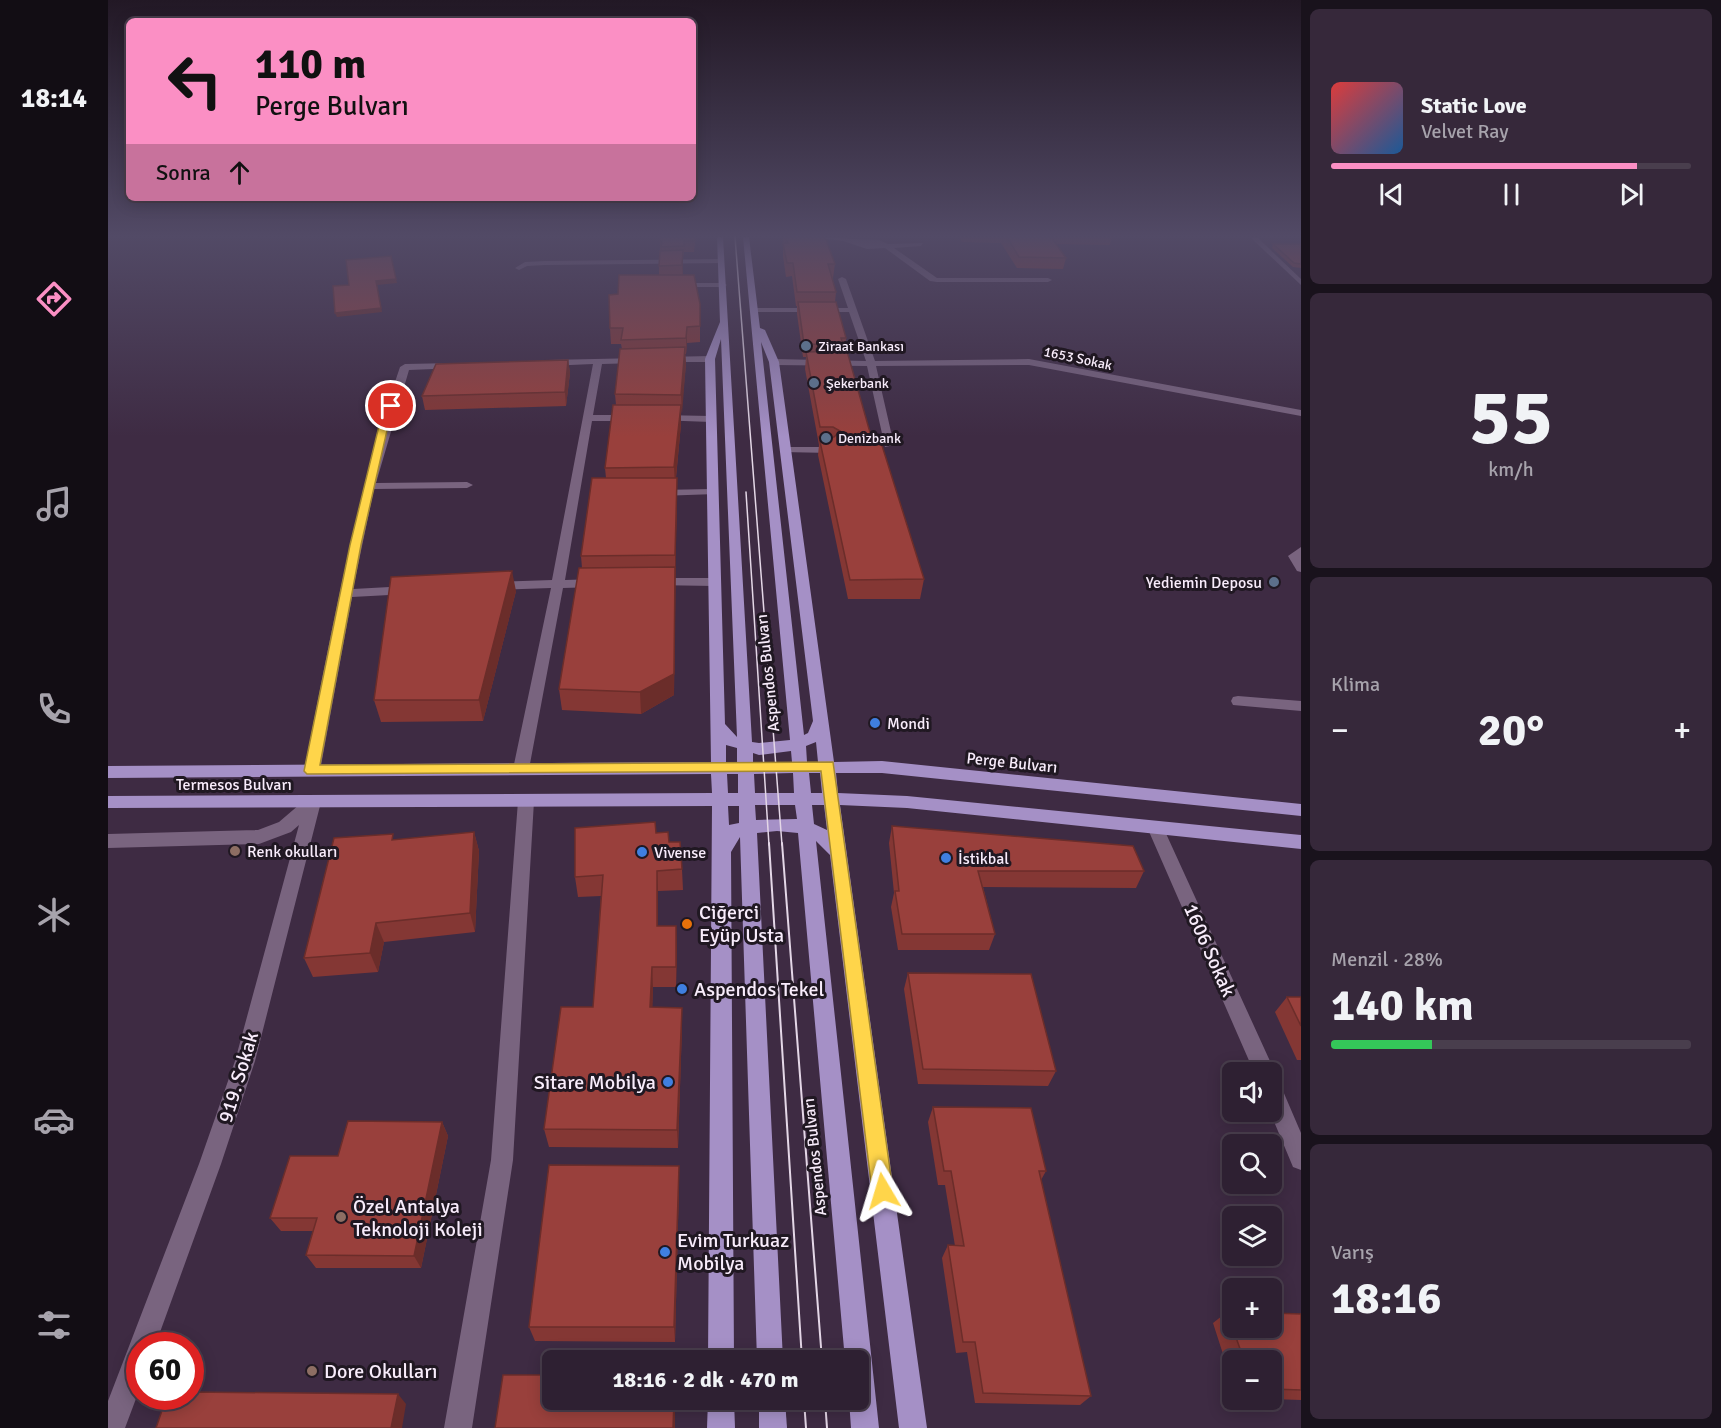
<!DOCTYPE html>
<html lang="tr">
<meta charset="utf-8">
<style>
:root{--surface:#2e2032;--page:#36283a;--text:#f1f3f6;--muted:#a7a3ac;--line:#493e4d;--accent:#fb8fc4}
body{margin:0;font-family:Signika,sans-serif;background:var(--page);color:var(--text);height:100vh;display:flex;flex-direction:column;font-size:22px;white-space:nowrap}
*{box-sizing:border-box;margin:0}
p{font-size:20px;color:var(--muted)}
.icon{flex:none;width:33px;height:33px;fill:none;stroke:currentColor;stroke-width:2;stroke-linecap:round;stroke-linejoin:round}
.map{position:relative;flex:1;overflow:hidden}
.drawer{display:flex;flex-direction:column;gap:9px;padding:9px;background:#19121c;width:420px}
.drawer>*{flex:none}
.banner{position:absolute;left:18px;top:18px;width:570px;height:183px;border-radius:9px;box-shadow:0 3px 15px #0003,0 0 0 2px var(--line);background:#fb8fc4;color:#111;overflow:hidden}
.controls{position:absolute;left:1114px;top:1062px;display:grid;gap:12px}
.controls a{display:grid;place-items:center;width:60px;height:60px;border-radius:9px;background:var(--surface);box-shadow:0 3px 15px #0003,0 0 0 2px var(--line);font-size:30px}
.speed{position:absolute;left:18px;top:1332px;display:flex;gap:12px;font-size:30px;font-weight:700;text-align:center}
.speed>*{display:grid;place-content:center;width:78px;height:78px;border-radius:50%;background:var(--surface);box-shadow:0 3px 15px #0003,0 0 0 2px var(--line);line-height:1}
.speed .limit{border:9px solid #d22;background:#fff;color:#111}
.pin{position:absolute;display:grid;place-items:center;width:51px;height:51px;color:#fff;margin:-26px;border:3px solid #fff;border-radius:50%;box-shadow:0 2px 6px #0007}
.me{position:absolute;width:66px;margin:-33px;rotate:353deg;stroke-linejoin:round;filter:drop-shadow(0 0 4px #0008)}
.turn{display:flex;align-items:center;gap:21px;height:126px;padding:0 30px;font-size:27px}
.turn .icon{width:78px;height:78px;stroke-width:2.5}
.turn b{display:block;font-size:42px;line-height:51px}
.then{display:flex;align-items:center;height:57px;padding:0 30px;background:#0003;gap:12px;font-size:22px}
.big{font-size:45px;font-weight:700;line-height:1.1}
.drawer .card{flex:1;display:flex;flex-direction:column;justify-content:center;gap:9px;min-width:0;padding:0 21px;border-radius:9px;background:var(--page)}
.drawer .dial{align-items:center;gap:0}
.dial b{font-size:78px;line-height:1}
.song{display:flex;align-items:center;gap:18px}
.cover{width:72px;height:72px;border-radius:9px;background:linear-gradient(135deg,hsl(0 70% 55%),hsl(210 70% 35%))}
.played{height:6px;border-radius:3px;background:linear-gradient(90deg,var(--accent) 85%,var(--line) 85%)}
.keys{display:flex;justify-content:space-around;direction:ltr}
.heat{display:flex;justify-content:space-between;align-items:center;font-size:33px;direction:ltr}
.charge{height:9px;border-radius:4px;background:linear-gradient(90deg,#34c759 28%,var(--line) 0)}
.trip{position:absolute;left:434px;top:1350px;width:327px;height:60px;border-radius:9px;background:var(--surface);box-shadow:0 3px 15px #0003,0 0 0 2px var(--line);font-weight:700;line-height:60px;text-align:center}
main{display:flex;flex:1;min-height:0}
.dock{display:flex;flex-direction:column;width:108px;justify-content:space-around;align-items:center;background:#120d14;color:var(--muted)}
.dock .icon{width:42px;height:42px}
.dock .selected{color:var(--accent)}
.dock b{font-size:27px;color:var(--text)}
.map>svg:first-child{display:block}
</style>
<main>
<nav class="dock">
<b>18:14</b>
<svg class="icon selected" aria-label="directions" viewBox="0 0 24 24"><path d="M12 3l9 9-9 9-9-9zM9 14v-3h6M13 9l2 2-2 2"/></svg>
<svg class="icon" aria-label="music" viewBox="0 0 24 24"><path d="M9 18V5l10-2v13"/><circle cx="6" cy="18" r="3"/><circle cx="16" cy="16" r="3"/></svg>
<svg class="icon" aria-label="phone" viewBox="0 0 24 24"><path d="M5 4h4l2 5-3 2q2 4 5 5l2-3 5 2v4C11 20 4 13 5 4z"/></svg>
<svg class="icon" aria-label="climate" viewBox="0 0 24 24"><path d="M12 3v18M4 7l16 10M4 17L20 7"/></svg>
<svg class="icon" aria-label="car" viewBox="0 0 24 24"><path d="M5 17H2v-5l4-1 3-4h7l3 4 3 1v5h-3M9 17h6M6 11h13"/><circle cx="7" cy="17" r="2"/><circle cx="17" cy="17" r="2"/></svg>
<svg class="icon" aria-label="filters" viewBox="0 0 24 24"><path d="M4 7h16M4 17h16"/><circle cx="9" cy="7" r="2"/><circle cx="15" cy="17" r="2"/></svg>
</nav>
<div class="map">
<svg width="1193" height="1428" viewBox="0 0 1193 1428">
<rect width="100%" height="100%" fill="#3e2b43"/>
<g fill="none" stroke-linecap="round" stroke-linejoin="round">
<g fill="#79647f" fill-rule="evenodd">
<path d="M703,237l68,3 9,4 35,-1 -2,3 -27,2 43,30h111l4,2 -4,2h-111l-7,-1 -45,-33 -18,1 -24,-8z"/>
<path d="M1142,237h7l44,42v6z"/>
<path d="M613,259l3,4 -179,2 -18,1 -8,4 -4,-2 10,-6 20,-1z"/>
<path d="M734,277l4,2 29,82 154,-2 272,51v6l-272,-51 -153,1 18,79 -9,2 -18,-81 -93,-1 -5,-3 5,-3 92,2 -17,-49h-95l-4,-2 4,-2h94l-10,-29z"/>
<path d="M568,283h47l4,2 -4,2h-50v-4z"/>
<path d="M557,357l45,-1 5,3 -5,3h-48v-4z"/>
<path d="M533,358v4l-3,1 -36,1 -9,51h37l5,3 -5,3h-38l-27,159 32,-1 6,4 -6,4 -34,1 -34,181 -2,4h-12l-2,-4 38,-181 -56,2 -6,-4 6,-4 57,-2 41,-216 -45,2 -5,-3 5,-3z"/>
<path d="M347,363l3,1v4l-49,2 -33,113 91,-1 6,3 -6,3 -93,1 -21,100 55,-3 6,4 -6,4 -56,3 -32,174 -2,4h-12l-2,-4c27,-136 51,-272 96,-404l5,-3z"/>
<path d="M552,415l51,1 5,3 -5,3 -55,-2 -1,-2z"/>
<path d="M678,447h45l5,3 -5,3 -49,-1v-4z"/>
<path d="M604,489l4,1v4l-57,2 -6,-3 6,-3z"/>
<path d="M1193,547v25l-4,-1 -9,-15z"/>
<path d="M549,578h57l6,4 -6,4 -62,-1 -1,-3 1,-3z"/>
<path d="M1130,696l63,5v10l-68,-6 -2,-4 2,-4z"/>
<path d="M418,795l6,2 2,4 -21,359 -41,268h-28l47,-268 27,-359 2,-4z"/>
<path d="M205,796l6,2 2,4 -66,259 -34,103 -66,182h-15v42l-15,40h-17v-27l91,-237 36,-103 64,-236 -8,7 -32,12 -151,4v-14l150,-4 21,-8 28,-24z"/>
<path d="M1047,821l6,1 2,5 112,245 -3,6v-6h-18l-107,-245 2,-5z"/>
<path d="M1164,1081l8,3 21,49v37l-8,-3 -23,-55h2z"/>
</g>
<g fill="#a590c6" fill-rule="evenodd">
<path d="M609,237h6l29,505 7,1 31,-3 -47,-503h6l11,91 5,2 14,32 55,400 48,-1 419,43v12l-419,-43h-46l2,20 69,3 394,39v14l-394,-41 -67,-3 87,623h-28l-69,-573 -14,-14 63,587h-28l-2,-28h9v-40h-13l-47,-527 -21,-2 -20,2 26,527h-26l-17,-523 -9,15 3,508h-26l4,-554 -604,2v-12l604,-3 -1,-19 -603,4v-12l603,-4 -6,-403 15,-37zM613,339l16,398 -12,-13 -10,-365zM653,342l8,20 44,359 -5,12 -4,2zM708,742l2,20h-11l-1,-16zM618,745l11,3v14h-11zM683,751l1,11h-39v-9l6,2zM685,773l1,20h-39l-1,-19zM701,773h11l2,20h-11zM619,774h11v19h-10zM647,805h40l2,14 -41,1zM704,805h12l3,25 -13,-6zM620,806h11v17l-10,2z"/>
<path d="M600,1400h26l1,28h-28z"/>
<path d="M651,1400h26l2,28h-28z"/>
</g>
<g stroke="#e4d7e7" stroke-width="1.5">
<path d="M627,237l47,608"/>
<path d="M638,492l23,353"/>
</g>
<g stroke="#e4d7e7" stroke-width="2">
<path d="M661,843l33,517"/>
<path d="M674,843l40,517"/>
<path d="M696,1400l2,28"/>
<path d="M717,1400l2,28"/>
</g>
</g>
<g fill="#843734">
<path d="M588,237l-2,15h-10l-1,5v18l17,51v16l-13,1 -1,11h-1l1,10 -5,50v10l-5,54h1v20l-2,71 -1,126 -33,19 -79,-4 -3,-21 23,-121 -1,-12 25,-78 -1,-10 11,-63 -1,-11 7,-45 -1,-5h-10l-1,-16 8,-34 41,-19v-9l1,-14v-11z"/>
<path d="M675,237h42l10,27 -2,14h-1l4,14 -1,10 11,36 -1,14 26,84 53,143 -4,20h-72l-30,-144 1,-10 -14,-76 1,-12h-3l-6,-43v-8h-1l-4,-30 -6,1 -3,-21z"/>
<path d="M851,237h153l-2,8 -54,-1 10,14 -3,11 -46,-1 -16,-25 -39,-1z"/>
<path d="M1165,244h28v24l-8,-1 -21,-19z"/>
<path d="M460,360l2,13 -4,33 -141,4 -3,-14z"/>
<path d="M408,591l-33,130 -102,1 -7,-22z"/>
<path d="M784,826l252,45 -8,17 -153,-1 12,47 -6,16h-91l-7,-43 3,-14 -5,-50z"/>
<path d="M366,832l5,19 -4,81 -91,10 -6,30 -65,5 -9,-19 91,-118z"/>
<path d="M548,833l13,9 13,27 1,21 -25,1v35l19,20 -1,41h-23l-1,21 30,19 -4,121 -129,-1 -5,-18 49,-122 8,-111 -23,1 -3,-20z"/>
<path d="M800,973l148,98 -8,15 -130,-2 -14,-95z"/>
<path d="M1179,997h14v63h-4l-22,-48z"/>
<path d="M825,1107l113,64 -5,9 50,216 -11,9 -105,-2 -8,-51 -11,1 -14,-95 6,-13 7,1 -10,-61h-7l-10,-63z"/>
<path d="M334,1122l6,14 -27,132h-105l-10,-13 7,-24h-32l-11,-13 68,-62z"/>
<path d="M571,1184l-4,158 -140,-1 -6,-14z"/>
<path d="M1119,1312l74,2v86l-29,-1v-39h-39v25l-20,-62z"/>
</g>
<g fill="#6b2d2a">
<path d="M575,250v16l-1,15v-16z"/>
<path d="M288,279l1,4 -20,2 5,27 -45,5 -2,-4 41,-32z"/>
<path d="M579,327v16l-1,11v-16z"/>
<path d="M577,347l1,17 -4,50 -1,-19z"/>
<path d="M460,360l2,13 -4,33 -1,-14z"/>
<path d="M573,405v19l-6,63 -1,-20z"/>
<path d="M569,478l-3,217 -33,19 -1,-22 35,-116v-21z"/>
<path d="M404,571l4,20 -33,130 -4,-21z"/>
<path d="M366,832l5,19 -4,81 -5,-19z"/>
<path d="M549,871l1,20v55l-1,-20z"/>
<path d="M268,923l8,19 -6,30 -8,-19z"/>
<path d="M568,926l1,20 -1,41z"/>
<path d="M544,967l1,20 -1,40 -2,-20z"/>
<path d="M574,1008v19l-4,121 -1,-18z"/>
<path d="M334,1122l6,14 -27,132 -7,-12z"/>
<path d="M571,1166v18l-4,158 -1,-15z"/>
<path d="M290,1394l8,10 -4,24h-11z"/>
<path d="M566,1400h1v28h-2z"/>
</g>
<g fill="#99403c" stroke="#6b2d2a" stroke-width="1.5">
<path d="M552,237h35l-1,4h-10v5l-23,1 1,-6h-2z"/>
<path d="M678,237h39l10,27h-7l8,28h-39l-4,-29h-6l-4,-20h5z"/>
<path d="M899,237h44l15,21 -47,-1z"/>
<path d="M1165,244h28v20l-7,-1z"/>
<path d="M575,250l-1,15 -23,1 1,-15z"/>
<path d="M283,256l5,23 -20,2 5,27 -46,5 -2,-27 16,-1 -3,-25z"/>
<path d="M511,275h75l6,29v22l-13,1 -1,11 -65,2 2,-12h-13l-1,-33 9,-1z"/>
<path d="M690,302h38l10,36h-5l2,7 -39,-1z"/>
<path d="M577,347l-4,48 -66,-1 5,-45z"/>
<path d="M739,351l24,85h8l45,143 -74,1 -31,-143h15l6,-6 -7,-4h-13l-14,-75z"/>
<path d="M460,360l-3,32 -143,4 14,-32z"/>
<path d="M505,405h68l-7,62 -69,1z"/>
<path d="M484,478h85l-2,77 -94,1z"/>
<path d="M567,567l-1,107 -34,18 -81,-3 20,-121z"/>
<path d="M404,571l-33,129h-105l17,-123z"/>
<path d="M547,822l1,11 12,-1 1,10h11l2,27 -25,2v55h19v41h-24l-2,40 32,1 -5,122 -133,-1 17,-122h32l10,-132 -28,2v-49z"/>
<path d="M784,826l241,20 11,25h-166l17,63h-93l-7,-43h4z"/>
<path d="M366,832l-4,81 -94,10 -6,30 -66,5 30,-120 59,-4 -1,6z"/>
<path d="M800,973l123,1 25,97 -133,-2z"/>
<path d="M1179,997h14v29z"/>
<path d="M825,1107l98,1 15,63h-7l52,225 -108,-3 -8,-51h-12l-15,-97 16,1 -13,-75h-7z"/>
<path d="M240,1121l94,1 -28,134 -108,-1 11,-37h-47l20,-62h48z"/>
<path d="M441,1165l130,1 -5,161h-145z"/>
<path d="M1119,1312h6v16h39v-15l29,1v76l-29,-1v-29h-28z"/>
<path d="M395,1375h49v25h122l-1,28h-178z"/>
<path d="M82,1392l208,2 -7,34h-235l11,-32h23z"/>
</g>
<linearGradient id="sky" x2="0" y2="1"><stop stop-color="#221825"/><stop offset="0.54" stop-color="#524a66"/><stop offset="1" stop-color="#524a66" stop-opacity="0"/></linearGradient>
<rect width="1193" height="437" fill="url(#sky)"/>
<path fill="#ffd54a" stroke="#a68a30" stroke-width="1.5" d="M280,404l7,2 -7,20 -27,119 -41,220 513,-3 60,429 -3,7 -7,3 -8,-3 -3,-7 -51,-420 -514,3 -3,-3 46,-226 29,-119z"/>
<g fill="#5c6f8a" stroke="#201822" stroke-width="2">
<circle cx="698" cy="346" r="6"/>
<circle cx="706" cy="383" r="6"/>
<circle cx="718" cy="438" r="6"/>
<circle cx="1166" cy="582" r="6"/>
</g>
<g fill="#3f7fe0" stroke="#201822" stroke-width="2">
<circle cx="767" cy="723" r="6"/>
<circle cx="534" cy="852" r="6"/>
<circle cx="838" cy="858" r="6"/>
<circle cx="574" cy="989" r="6"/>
<circle cx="560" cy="1082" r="6"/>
<circle cx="557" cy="1252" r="6"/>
</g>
<g fill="#8d6e63" stroke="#201822" stroke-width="2">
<circle cx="127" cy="851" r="6"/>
<circle cx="233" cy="1217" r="6"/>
<circle cx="204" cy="1371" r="6"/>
</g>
<circle fill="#e8710a" stroke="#201822" stroke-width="2" cx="579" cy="924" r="6"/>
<g text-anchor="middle" stroke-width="6" stroke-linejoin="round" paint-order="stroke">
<g font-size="14" fill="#f8ecfb" stroke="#201822" text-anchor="start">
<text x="710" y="351">Ziraat Bankası</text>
<text x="718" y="388">Şekerbank</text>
<text x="730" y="443">Denizbank</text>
</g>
<g font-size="14" fill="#f8ecfb" stroke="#201822">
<text transform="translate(970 358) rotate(12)" y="5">1653 Sokak</text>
</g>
<g font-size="16" fill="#f8ecfb" stroke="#201822" text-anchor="start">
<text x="1154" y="588" text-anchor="end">Yediemin Deposu</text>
<text x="779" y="729">Mondi</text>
<text x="139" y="857">Renk okulları</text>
<text x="546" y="858">Vivense</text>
<text x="850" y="864">İstikbal</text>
</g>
<g font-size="16" fill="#f8ecfb" stroke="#201822">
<text transform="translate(659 673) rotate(-96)" y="6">Aspendos Bulvarı</text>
<text transform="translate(904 762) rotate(6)" y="6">Perge Bulvarı</text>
<text x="126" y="790">Termesos Bulvarı</text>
<text transform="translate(706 1157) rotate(-96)" y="6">Aspendos Bulvarı</text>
</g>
<g font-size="20" fill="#f8ecfb" stroke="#201822" text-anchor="start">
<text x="591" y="919">Ciğerci<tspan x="591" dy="23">Eyüp Usta</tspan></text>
<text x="586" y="996">Aspendos Tekel</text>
<text x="548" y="1089" text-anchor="end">Sitare Mobilya</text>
<text x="245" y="1213">Özel Antalya<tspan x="245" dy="23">Teknoloji Koleji</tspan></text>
<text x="569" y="1247">Evim Turkuaz<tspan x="569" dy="23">Mobilya</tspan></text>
<text x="216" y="1378">Dore Okulları</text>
</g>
<g font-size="20" fill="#f8ecfb" stroke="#201822">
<text transform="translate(1102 950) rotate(66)" y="7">1606 Sokak</text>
<text transform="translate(130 1077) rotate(-73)" y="7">919. Sokak</text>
</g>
</g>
</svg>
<div class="controls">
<a><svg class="icon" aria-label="sound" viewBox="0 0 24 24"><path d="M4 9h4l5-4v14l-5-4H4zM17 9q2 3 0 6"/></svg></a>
<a><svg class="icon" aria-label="search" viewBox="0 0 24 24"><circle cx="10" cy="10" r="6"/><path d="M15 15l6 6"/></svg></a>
<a><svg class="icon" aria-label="layers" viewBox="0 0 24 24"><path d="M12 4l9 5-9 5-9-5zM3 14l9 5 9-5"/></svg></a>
<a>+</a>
<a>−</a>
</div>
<div class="speed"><div class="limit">60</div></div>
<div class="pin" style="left:283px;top:406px;background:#d93025"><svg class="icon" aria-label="arrive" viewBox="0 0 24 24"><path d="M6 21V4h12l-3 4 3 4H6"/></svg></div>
<svg class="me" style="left:775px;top:1191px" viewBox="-20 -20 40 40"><path d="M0-17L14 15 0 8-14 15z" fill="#ffd54a" stroke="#fff" stroke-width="4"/></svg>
<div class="trip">18:16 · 2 dk · 470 m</div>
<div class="banner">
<div class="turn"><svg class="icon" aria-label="left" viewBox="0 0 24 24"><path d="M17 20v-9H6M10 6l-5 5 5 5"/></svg><div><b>110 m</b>Perge Bulvarı</div></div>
<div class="then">Sonra<svg class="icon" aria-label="ahead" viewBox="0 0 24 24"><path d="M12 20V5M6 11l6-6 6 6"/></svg></div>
</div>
</div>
<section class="drawer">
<div class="card">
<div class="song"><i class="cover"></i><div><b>Static Love</b><p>Velvet Ray</p></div></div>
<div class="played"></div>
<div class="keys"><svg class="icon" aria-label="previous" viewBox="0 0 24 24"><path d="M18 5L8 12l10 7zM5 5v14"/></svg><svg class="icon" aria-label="pause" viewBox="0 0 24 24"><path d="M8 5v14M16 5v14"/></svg><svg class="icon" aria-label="next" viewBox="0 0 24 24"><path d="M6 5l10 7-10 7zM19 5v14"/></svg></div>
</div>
<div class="card dial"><b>55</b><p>km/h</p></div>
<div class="card"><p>Klima</p>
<div class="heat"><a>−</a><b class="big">20°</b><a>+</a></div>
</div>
<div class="card"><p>Menzil · 28%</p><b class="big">140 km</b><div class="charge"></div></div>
<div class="card"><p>Varış</p><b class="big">18:16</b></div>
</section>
</main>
